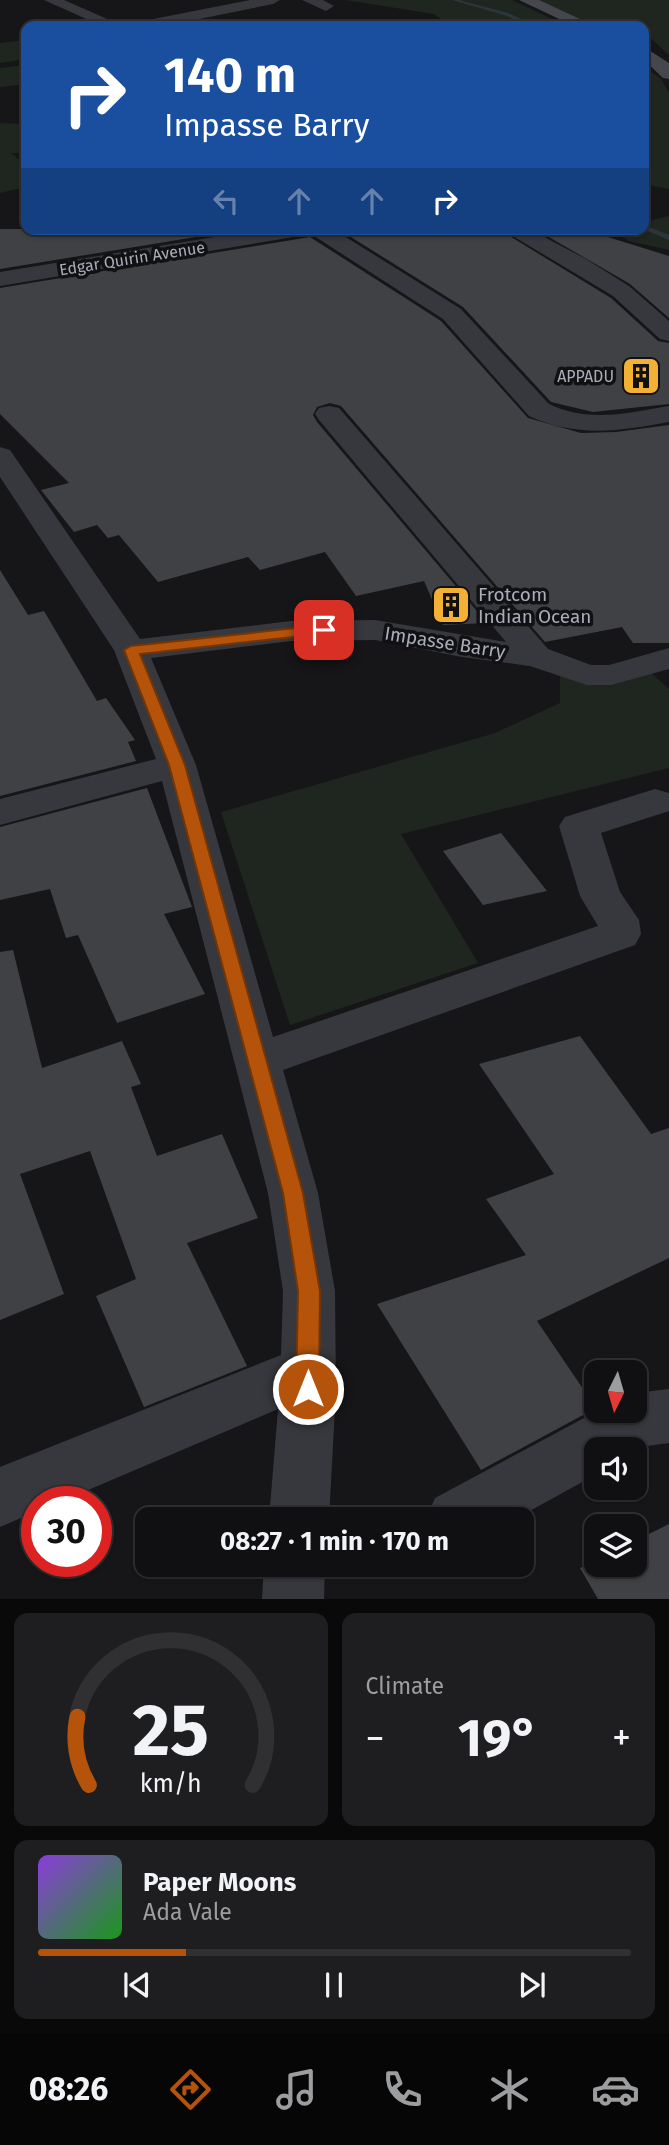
<!DOCTYPE html>
<meta charset="utf-8">
<style>
:root{--surface:#101012;--page:#1e1e20;--text:#f1f3f6;--muted:#9c9d9f;--line:#303032;--accent:#b45309}
body{margin:0;font-family:"Fira Sans",sans-serif;background:var(--page);color:var(--text);height:100vh;display:flex;flex-direction:column;font-size:26px;white-space:nowrap}
*{box-sizing:border-box;margin:0}
p{font-size:23px;color:var(--muted)}
.icon{flex:none;width:38px;height:38px;fill:none;stroke:currentColor;stroke-width:2;stroke-linecap:round;stroke-linejoin:round}
.map{position:relative;height:1599px;overflow:hidden}
.side{display:flex;flex-direction:column;gap:14px;padding:14px;background:#09090a;flex:1}
.side>*{flex:none}
.guide{position:absolute;left:21px;top:21px;width:628px;height:214px;border-radius:14px;box-shadow:0 2px 5px #0004,0 0 0 2px var(--line);background:#1a4fa0;color:#fff;overflow:hidden}
.needle{width:46px;rotate:185deg}
.tools{position:absolute;left:584px;top:1360px;display:grid;gap:14px}
.tools a{display:grid;place-items:center;width:63px;height:63px;border-radius:14px;background:var(--surface);box-shadow:0 2px 5px #0004,0 0 0 2px var(--line);font-size:35px}
.speed{position:absolute;left:21px;top:1486px;display:flex;gap:14px;font-size:35px;font-weight:700;text-align:center}
.speed>*{display:grid;place-content:center;width:91px;height:91px;border-radius:50%;background:var(--surface);box-shadow:0 2px 5px #0004,0 0 0 2px var(--line);line-height:1}
.speed .limit{border:10px solid #d22;background:#fff;color:#111}
.pin{position:absolute;display:grid;place-items:center;width:60px;height:60px;color:#fff;margin:-30px;border-radius:14px;box-shadow:0 4px 10px #0006}
.me{position:absolute;width:77px;margin:-38px;rotate:0deg;stroke-linejoin:round;filter:drop-shadow(0 0 5px #0008)}
.turn{display:flex;align-items:center;gap:24px;height:147px;padding:0 28px;font-size:32px}
.turn .icon{width:91px;height:91px;stroke-width:2.5}
.turn b{display:block;font-size:49px;line-height:60px}
.lanes{display:flex;align-items:center;height:66px;padding:0 28px;background:#0003;justify-content:center;gap:35px;direction:ltr}
.lanes .off{opacity:.35}
.big{font-size:52px;font-weight:700;line-height:1.1}
.side .tile{flex:1;display:flex;flex-direction:column;justify-content:center;gap:10px;min-width:0;padding:0 24px;border-radius:14px;background:var(--page)}
.side .dial{align-items:center;gap:0}
.dial svg{height:182px;overflow:visible;fill:none;stroke:var(--line);stroke-width:7;stroke-linecap:round;text-anchor:middle}
.dial text{fill:var(--text);stroke:none}
.song{display:flex;align-items:center;gap:21px}
.cover{width:84px;height:84px;border-radius:10px;background:linear-gradient(135deg,hsl(270 70% 55%),hsl(120 70% 35%))}
.played{height:7px;border-radius:4px;background:linear-gradient(90deg,var(--accent) 25%,var(--line) 25%)}
.keys{display:flex;justify-content:space-around;direction:ltr}
.heat{display:flex;justify-content:space-between;align-items:center;font-size:38px;direction:ltr}
.side .tiles{flex:1;display:grid;gap:14px;grid-template-columns:1fr 1fr}
.tile:last-child{grid-column:span 2}
.trip{position:absolute;left:135px;top:1507px;width:399px;height:70px;border-radius:14px;background:var(--surface);box-shadow:0 2px 5px #0004,0 0 0 2px var(--line);font-weight:700;line-height:70px;text-align:center}
.menu{display:flex;height:112px;justify-content:space-around;align-items:center;background:#060607;color:var(--muted)}
.menu .icon{width:49px;height:49px}
.menu .on{color:var(--accent)}
.menu b{font-size:32px;color:var(--text)}
.map>svg:first-child{display:block}
</style>
<div class="map">
<svg width="669" height="1599" viewBox="0 0 669 1599">
<rect width="100%" height="100%" fill="#161618"/>
<g fill="#1e261f">
<path d="M345,0h167l55,26h-117l-16,-12z"/>
<path d="M533,0h136v55l-25,-23v-6h-47z"/>
<path d="M26,40v19l-26,4v-20z"/>
<path d="M26,65v19l-26,3v-19z"/>
<path d="M644,67l17,12 8,14v96l-21,-4 -4,-13z"/>
<path d="M0,123l26,1v29h-15l15,12v22l-26,6z"/>
<path d="M669,216v34l-40,-9 -12,-8 4,-4h23v-7z"/>
<path d="M560,664l91,9 18,16v79l-268,66 77,129 -188,62 -69,-213 274,-79 65,-30z"/>
</g>
<g fill="none" stroke-linecap="round" stroke-linejoin="round">
<g fill="#2c353c" fill-rule="evenodd">
<path d="M452,0h7l49,13 29,13h-7l-26,-11z"/>
<path d="M644,225l25,10v5l-26,-11z"/>
</g>
</g>
<g fill="#404145">
<path d="M0,229h245l-245,40z"/>
<path d="M338,229h160l113,69 47,43 11,2v61l-76,8 -42,-10 -88,-95z"/>
<path d="M535,229h47l87,27v62l-39,-34z"/>
<path d="M310,237l131,84 87,97 53,15 35,-1 53,-7v218h-36l-11,-16 -77,15 -204,-236 -11,-3 -13,4 -4,8 4,7 170,201 -44,2 -19,-44 -68,15 -31,-44 -65,18 -12,-13 -90,25 -39,-47 -11,3 -11,-13 -23,7 -33,-42 28,-7 -69,-69v-126z"/>
<path d="M0,570l28,45 16,-4 53,90 9,-3 29,42 -7,2 8,19 -136,35z"/>
<path d="M147,788l45,119 -28,7 41,80 -88,29 -39,-88 -12,3 -16,-49 -50,11v-73z"/>
<path d="M501,833l46,58 -64,14 -40,-54z"/>
<path d="M13,950l29,118 80,-27 19,43 -10,3 26,69 65,-22 36,84 -71,25 60,123 -103,41 -48,-111 40,-17 -46,-128 -70,23 44,120 -64,26v-368z"/>
<path d="M580,1036l71,98 18,-6v130l-132,63 59,87 -115,62 -104,-166 149,-49 -40,-56 68,-25 -75,-110z"/>
<path d="M669,1524v75h-71l-18,-31 17,-8v4h38v-23z"/>
</g>
<g fill="none" stroke-linecap="round" stroke-linejoin="round">
<g fill="#37383d" fill-rule="evenodd">
<path d="M44,0h20l59,26h-21z"/>
<path d="M250,0h30l-7,4 -108,22h-30l8,-5z"/>
<path d="M302,0h21l11,6 -8,5z"/>
<path d="M263,229h70l128,80 88,95c39,19 79,9 120,2v16c-49,9 -93,16 -140,-6l-86,-97 -132,-85 -311,52v-14z"/>
<path d="M501,229h28l57,30 43,27 40,35v20l-9,-2 -47,-43z"/>
<path d="M329,406l10,2 209,241 43,16h18l60,-17v21l-58,16h-24l-57,-19 -68,-9 -87,-17 -84,1 -140,17 45,107 77,272 325,-111 -18,-30 -21,-70 6,-9 90,-28 14,4v18l-68,22 19,59 19,28 2,14 -6,11 -352,125 35,123 17,98 1,98 -7,130h-60l9,-110 -218,93h-23v9l-37,16v-60l281,-112 2,-64 -15,-98 -106,-412 -162,44v-26l156,-40 -42,-109 -114,-173v-30l10,3 130,189 151,-18 84,-1 131,22 -187,-222 -4,-6 4,-6z"/>
<path d="M669,1389v54l-22,3 -12,6v-3h-38v25l-82,45h-89l9,-21 164,-88h36v-17z"/>
<path d="M264,1564h61l-1,35h-62z"/>
</g>
<g fill="#45474d" fill-rule="evenodd">
<path d="M519,0h20l56,26h-21z"/>
<path d="M644,47l25,16v16l-6,-1 -19,-18z"/>
</g>
</g>
<path fill="#b45309" stroke="#753606" stroke-width="2" d="M324,625l5,2v6l-189,21 45,111 118,428 17,98 -1,98 -3,7 -8,4 -9,-4 -3,-7 2,-98 -15,-98 -114,-428 -45,-115 7,-4z"/>
<defs>
<symbol id="building-square" viewBox="-11 -11 22 22"><rect x="-9" y="-9" width="18" height="18" rx="4" fill="#f2b134" stroke="#111113"/><path d="M-4-6H4V6H1V3H-1V6H-4ZM-2.5-4.3h1.7v1.8h-1.7ZM.8-4.3h1.7v1.8H.8ZM-2.5-1h1.7V.8h-1.7ZM.8-1h1.7V.8H.8Z" fill="#111"/></symbol>
</defs>
<g fill-rule="evenodd">
<use href="#building-square" x="619" y="354" width="44" height="44"/>
<use href="#building-square" x="429" y="583" width="44" height="44"/>
</g>
<g text-anchor="middle" stroke-width="7" stroke-linejoin="round" paint-order="stroke">
<g font-size="16" fill="#a8adb8" stroke="#111113">
<text transform="translate(132 258) rotate(-9)" y="6">Edgar Quirin Avenue</text>
</g>
<g font-size="16" fill="#a8adb8" stroke="#111113" text-anchor="end">
<text x="614" y="382">APPADU</text>
</g>
<g font-size="19" fill="#a8adb8" stroke="#111113" text-anchor="start">
<text x="478" y="601">Frotcom<tspan x="478" dy="22">Indian Ocean</tspan></text>
</g>
<g font-size="19" fill="#a8adb8" stroke="#111113">
<text transform="translate(445 642) rotate(9)" y="7">Impasse Barry</text>
</g>
</g>
</svg>
<div class="tools">
<a><svg class="needle" viewBox="-14 -14 28 28"><path d="M0-13l5 13h-10z" fill="#e53935"/><path d="M0 13l5-13h-10z" fill="#9c9d9f"/></svg></a>
<a><svg class="icon" aria-label="sound" viewBox="0 0 24 24"><path d="M4 9h4l5-4v14l-5-4H4zM17 9q2 3 0 6"/></svg></a>
<a><svg class="icon" aria-label="layers" viewBox="0 0 24 24"><path d="M12 4l9 5-9 5-9-5zM3 14l9 5 9-5"/></svg></a>
</div>
<div class="speed"><div class="limit">30</div></div>
<div class="pin" style="left:324px;top:630px;background:#d93025"><svg class="icon" aria-label="arrive" viewBox="0 0 24 24"><path d="M6 21V4h12l-3 4 3 4H6"/></svg></div>
<svg class="me" style="left:308px;top:1389px" viewBox="-20 -20 40 40"><circle r="17" fill="#b45309" stroke="#fff" stroke-width="3"/><path d="M0-11L8 9 0 5-8 9z" fill="#fff"/></svg>
<div class="trip">08:27 · 1 min · 170 m</div>
<div class="guide">
<div class="turn"><svg class="icon" aria-label="right" viewBox="0 0 24 24"><path d="M7 20v-9h11M14 6l5 5-5 5"/></svg><div><b>140 m</b>Impasse Barry</div></div>
<div class="lanes"><svg class="icon off" aria-label="left" viewBox="0 0 24 24"><path d="M17 20v-9H6M10 6l-5 5 5 5"/></svg><svg class="icon off" aria-label="ahead" viewBox="0 0 24 24"><path d="M12 20V5M6 11l6-6 6 6"/></svg><svg class="icon off" aria-label="ahead" viewBox="0 0 24 24"><path d="M12 20V5M6 11l6-6 6 6"/></svg><svg class="icon" aria-label="right" viewBox="0 0 24 24"><path d="M7 20v-9h11M14 6l5 5-5 5"/></svg></div>
</div>
</div>
<section class="side">
<div class="tiles">
<div class="tile dial"><svg viewBox="0 0 100 80">
<path d="M14 69A42 42 0 1 1 86 69"/>
<path d="M14 69A42 42 0 0 1 9 39" stroke="#b45309"/>
<text x="50" y="56" font-size="32" font-weight="700">25</text>
<text x="50" y="72" font-size="11">km/h</text>
</svg></div>
<div class="tile"><p>Climate</p>
<div class="heat"><a>−</a><b class="big">19°</b><a>+</a></div>
</div>
<div class="tile">
<div class="song"><i class="cover"></i><div><b>Paper Moons</b><p>Ada Vale</p></div></div>
<div class="played"></div>
<div class="keys"><svg class="icon" aria-label="previous" viewBox="0 0 24 24"><path d="M18 5L8 12l10 7zM5 5v14"/></svg><svg class="icon" aria-label="pause" viewBox="0 0 24 24"><path d="M8 5v14M16 5v14"/></svg><svg class="icon" aria-label="next" viewBox="0 0 24 24"><path d="M6 5l10 7-10 7zM19 5v14"/></svg></div>
</div>
</div>
</section>
<nav class="menu">
<b>08:26</b>
<svg class="icon on" aria-label="directions" viewBox="0 0 24 24"><path d="M12 3l9 9-9 9-9-9zM9 14v-3h6M13 9l2 2-2 2"/></svg>
<svg class="icon" aria-label="music" viewBox="0 0 24 24"><path d="M9 18V5l10-2v13"/><circle cx="6" cy="18" r="3"/><circle cx="16" cy="16" r="3"/></svg>
<svg class="icon" aria-label="phone" viewBox="0 0 24 24"><path d="M5 4h4l2 5-3 2q2 4 5 5l2-3 5 2v4C11 20 4 13 5 4z"/></svg>
<svg class="icon" aria-label="climate" viewBox="0 0 24 24"><path d="M12 3v18M4 7l16 10M4 17L20 7"/></svg>
<svg class="icon" aria-label="car" viewBox="0 0 24 24"><path d="M5 17H2v-5l4-1 3-4h7l3 4 3 1v5h-3M9 17h6M6 11h13"/><circle cx="7" cy="17" r="2"/><circle cx="17" cy="17" r="2"/></svg>
</nav>
